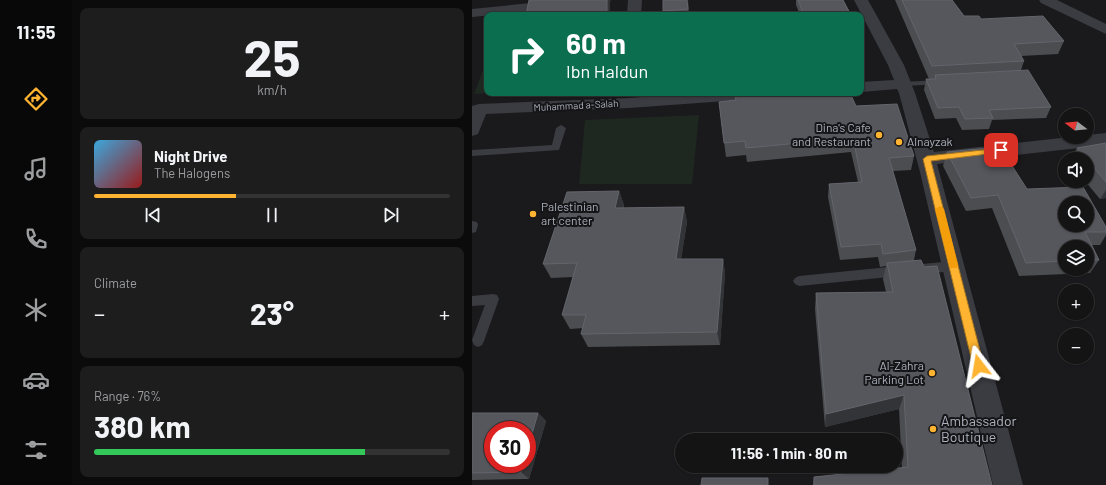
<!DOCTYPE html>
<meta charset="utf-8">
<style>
:root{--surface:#141415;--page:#1d1d1e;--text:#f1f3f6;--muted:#9d9ea0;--line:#333334;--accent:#feb431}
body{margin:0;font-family:Barlow,sans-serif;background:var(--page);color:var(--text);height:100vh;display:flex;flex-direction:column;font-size:15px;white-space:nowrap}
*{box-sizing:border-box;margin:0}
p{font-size:13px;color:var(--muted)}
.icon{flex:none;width:22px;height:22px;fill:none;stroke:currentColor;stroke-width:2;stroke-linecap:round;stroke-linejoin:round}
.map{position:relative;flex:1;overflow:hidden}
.panel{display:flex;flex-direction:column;gap:8px;padding:8px;background:#0b0b0c;width:400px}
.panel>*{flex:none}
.banner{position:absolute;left:12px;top:12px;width:380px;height:84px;border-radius:8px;box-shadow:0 1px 3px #0004,0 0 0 1px var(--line);background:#0b6e4f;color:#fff;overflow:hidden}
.needle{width:26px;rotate:286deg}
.fabs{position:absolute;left:586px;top:108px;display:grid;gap:8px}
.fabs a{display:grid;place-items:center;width:36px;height:36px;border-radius:50%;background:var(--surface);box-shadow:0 1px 3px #0004,0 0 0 1px var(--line);font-size:20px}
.speed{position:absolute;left:12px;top:421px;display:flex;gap:8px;font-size:20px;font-weight:700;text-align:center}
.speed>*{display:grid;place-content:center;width:52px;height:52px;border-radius:50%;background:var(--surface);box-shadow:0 1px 3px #0004,0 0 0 1px var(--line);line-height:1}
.speed .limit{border:6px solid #d22;background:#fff;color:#111}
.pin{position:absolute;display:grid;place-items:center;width:34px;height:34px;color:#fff;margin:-17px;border-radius:8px;box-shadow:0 2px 6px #0006}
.me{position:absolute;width:44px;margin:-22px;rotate:346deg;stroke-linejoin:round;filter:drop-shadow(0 0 3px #0008)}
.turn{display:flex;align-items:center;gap:14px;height:84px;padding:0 16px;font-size:18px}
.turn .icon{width:52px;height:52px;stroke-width:2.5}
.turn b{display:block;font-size:28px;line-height:34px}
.big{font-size:30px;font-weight:700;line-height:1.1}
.panel .card{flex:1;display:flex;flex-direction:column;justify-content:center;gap:6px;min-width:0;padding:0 14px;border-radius:8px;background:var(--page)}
.panel .dial{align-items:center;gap:0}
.dial b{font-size:52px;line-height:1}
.song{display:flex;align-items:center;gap:12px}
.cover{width:48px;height:48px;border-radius:6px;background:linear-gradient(135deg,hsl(200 70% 55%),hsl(0 70% 35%))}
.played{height:4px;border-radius:2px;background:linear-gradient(90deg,var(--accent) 40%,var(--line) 40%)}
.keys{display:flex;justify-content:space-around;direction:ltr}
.heat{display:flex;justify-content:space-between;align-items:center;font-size:22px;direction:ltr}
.charge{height:6px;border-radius:3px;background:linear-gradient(90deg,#34c759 76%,var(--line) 0)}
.trip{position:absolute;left:203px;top:433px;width:228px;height:40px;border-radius:20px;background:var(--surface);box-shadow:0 1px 3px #0004,0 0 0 1px var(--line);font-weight:700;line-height:40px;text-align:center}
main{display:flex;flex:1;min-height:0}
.dock{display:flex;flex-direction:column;width:72px;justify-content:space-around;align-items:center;background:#080808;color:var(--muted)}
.dock .icon{width:28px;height:28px}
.dock .active{color:var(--accent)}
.dock b{font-size:18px;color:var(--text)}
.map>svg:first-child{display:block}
</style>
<main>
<nav class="dock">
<b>11:55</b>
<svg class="icon active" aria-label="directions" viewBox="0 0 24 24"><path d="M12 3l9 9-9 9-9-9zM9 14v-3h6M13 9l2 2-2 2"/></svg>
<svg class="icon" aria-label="music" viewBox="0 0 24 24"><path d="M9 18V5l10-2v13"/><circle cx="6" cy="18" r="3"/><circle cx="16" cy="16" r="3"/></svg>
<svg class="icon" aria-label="phone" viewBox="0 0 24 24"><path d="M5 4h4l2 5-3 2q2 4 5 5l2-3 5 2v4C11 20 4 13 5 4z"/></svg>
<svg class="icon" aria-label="climate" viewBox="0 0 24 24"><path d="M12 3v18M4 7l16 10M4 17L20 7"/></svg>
<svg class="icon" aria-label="car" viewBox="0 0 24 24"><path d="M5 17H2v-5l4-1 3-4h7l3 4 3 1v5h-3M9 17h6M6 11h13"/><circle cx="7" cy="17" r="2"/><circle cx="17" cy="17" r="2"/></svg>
<svg class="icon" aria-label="filters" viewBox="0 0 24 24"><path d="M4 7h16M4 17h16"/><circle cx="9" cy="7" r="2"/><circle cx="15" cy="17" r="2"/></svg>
</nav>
<section class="panel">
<div class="card dial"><b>25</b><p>km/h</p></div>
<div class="card">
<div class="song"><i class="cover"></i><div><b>Night Drive</b><p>The Halogens</p></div></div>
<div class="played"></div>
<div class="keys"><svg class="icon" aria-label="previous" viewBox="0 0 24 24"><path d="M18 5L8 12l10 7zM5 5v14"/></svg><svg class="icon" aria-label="pause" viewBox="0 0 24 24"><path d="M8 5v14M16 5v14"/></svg><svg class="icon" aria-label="next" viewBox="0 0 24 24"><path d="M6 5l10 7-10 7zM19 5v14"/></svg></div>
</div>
<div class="card"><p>Climate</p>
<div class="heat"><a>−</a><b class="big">23°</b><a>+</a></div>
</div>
<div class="card"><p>Range · 76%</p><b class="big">380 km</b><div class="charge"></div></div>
</section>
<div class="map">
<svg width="634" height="485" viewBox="0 0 634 485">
<rect width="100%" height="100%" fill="#1a1a1c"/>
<g fill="#1f2820">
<path d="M15,66v27l-13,1 10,-27z"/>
<path d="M227,115l-7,69h-113l6,-64z"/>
</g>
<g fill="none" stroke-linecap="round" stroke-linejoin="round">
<g fill="#3a3c42" fill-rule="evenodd">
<path d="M468,80h3l1,2 -1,2 -40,2 -4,-2 4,-2z"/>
<path d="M89,125l5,3 -7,22 -87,6v-6l80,-5 4,-17z"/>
<path d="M0,221l5,1 1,3 -2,7 -4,1z"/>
<path d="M482,261l4,2 2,3 -2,3 -4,2 -32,3 -4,-2 -2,-3 2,-3 4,-2z"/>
<path d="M427,266l4,2 2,3 -2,3 -4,2 -100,10 -4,-2 -2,-3 2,-3 4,-2z"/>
<path d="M21,294l4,1 2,4 -15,42 -2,4 -4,2 -4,-2 -2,-5 13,-35 -13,1v-10z"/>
</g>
<g fill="#3a3c42" fill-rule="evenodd">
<path d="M89,0h50l-2,3 -5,1 -132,13v-8z"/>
<path d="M156,0h14l-1,15h-14z"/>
<path d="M382,0h14l36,65 11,28 19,59 136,-15h17v-2l19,-2v12l-169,19 86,321h-30l-73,-313 -21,-79 -2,-4 -36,3v-10l33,-2 -6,-15z"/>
<path d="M567,0h18l49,24v10l-65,-31z"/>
<path d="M225,93h80l-2,4 -6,1 -140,10 -143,6 -8,20 -6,2v-30l7,-2 150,-6z"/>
</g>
</g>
<g fill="#4b4d51" fill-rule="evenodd">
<path d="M191,0h25l1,15h-25l-1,-4z"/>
<path d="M324,0h47l8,15h-51l-4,-10z"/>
<path d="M423,0h57l12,16 17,3 83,22 -6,13 -37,2 3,5 -3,9 30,37 -5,11 -54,2 -3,9 -27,1 -6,-12 -21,1 -11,-29 2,-11h3z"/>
<path d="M389,35l3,6 -1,11h-2z"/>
<path d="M263,93l121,13 58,50 -3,14 -18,1 23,79 -2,10 78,225h-179l1,-8 88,-9 -3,-59 -74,18 -10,-118 1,-16 70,-1 -3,-13 3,-13 -6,1 -2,-10 -38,3 -12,-63 1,-13 29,-2 -7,-30 -104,10 -1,-7 -20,2 -7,-55 16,-2z"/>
<path d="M634,143v55l-6,1 -15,-18h2v-22h-16l6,-11z"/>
<path d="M475,152l159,75v8l-6,10h-8l7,15 -9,13 -71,3 -27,-68 -26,3 -23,-45zM593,247h22v22h-22z"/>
<path d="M147,191l5,14v3l60,-1 3,15 -6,37h42l2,14 -5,72 -132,2 -7,-13 2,-6 -13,1 -8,-14 11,-38 -22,1 -8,-14z"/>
<path d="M0,413h66l8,8 -17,58 -57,1z"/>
</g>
<g fill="#333437">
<rect x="135" y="0" width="3" height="15"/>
<path d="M215,0h1l1,15 -1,-6z"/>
<path d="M634,190v8l-6,1z"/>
<path d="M147,191l5,14 -4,18 -5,-15z"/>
<path d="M212,207l3,15 -8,51 -3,-14z"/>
<path d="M251,259l2,14 -5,72 -3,-13z"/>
<path d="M432,395l-5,14 -74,18 1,-13z"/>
<path d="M66,413l8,8 -17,58 -8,-7 2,-8h4v-13z"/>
</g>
<g fill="#56575d" stroke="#63656c" fill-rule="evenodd">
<path d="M57,0h78v15h-81z"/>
<path d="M191,0h24l1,9 -25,2z"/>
<path d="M326,0h45l8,15h-47z"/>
<path d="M430,0h50l12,16h15l2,3 62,-3 21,25 -50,3 10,17 -92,5z"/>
<path d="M389,35l3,6h-3z"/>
<path d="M556,70l23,37 -62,3 4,8 -28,1 -6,-12 -21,1 -12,-29h10l-1,-4z"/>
<path d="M263,93h115l6,13 41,-2 17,52 -25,2 27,92 -33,4 -2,-10 -40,3 -12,-63 33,-2 -9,-44 -107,10 -1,-7 -21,2 -5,-41 17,-2z"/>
<path d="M634,143v39l-29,-34z"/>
<path d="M528,147l27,42 56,-2 23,40v5h-21l14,28h-12v-13h-22v14l-39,2 -28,-68 -27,3 -24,-46zM593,203h22v22h-22z"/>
<path d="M147,191l-4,17 69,-1 -8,52h47l-6,73 -136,2 5,-19h-24l15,-52 -34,1 24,-72z"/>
<path d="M449,260l3,7 13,-1 55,219h-178v-8l94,-10 -4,-72 -78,19 -10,-121 77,-1 -6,-29z"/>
<path d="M0,413h66l-11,38v-21h-34v34h30l-2,8 -49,1z"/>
<path d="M230,478h66v7h-67z"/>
</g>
<path fill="#feb431" stroke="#a57520" d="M529,148l3,1v3l-73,9 53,205 -1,4 -4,1 -4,-1 -2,-4 -50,-207 4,-3z"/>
<path fill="#f59e0b" d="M468,206l4,3 14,56 -1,3h-7l-1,-3 -14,-56z"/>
<g fill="#feb431" stroke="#151517" stroke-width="1.5">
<circle cx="407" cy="135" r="4"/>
<circle cx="427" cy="142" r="4"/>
<circle cx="61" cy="214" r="4"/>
<circle cx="460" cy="373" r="4"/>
<circle cx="461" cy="429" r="4"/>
</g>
<g text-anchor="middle" stroke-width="4" stroke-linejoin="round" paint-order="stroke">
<g font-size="10" fill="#acb1bd" stroke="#151517">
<text transform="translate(104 105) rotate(-3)" y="4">Muhammad a-Salah</text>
</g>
<g font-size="12" fill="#acb1bd" stroke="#151517" text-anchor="end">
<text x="399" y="132">Dina's Cafe<tspan x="399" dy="14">and Restaurant</tspan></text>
<text x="435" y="146" text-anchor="start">Alnayzak</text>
<text x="69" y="211" text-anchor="start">Palestinian<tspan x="69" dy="14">art center</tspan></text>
<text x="452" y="370">Al-Zahra<tspan x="452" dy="14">Parking Lot</tspan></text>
</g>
<g font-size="14" fill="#acb1bd" stroke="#151517" text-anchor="start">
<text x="469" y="426">Ambassador<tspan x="469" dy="16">Boutique</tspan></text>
</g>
</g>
</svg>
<div class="fabs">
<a><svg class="needle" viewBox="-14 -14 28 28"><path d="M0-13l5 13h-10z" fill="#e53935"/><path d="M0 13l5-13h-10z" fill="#9d9ea0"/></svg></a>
<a><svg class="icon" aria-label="sound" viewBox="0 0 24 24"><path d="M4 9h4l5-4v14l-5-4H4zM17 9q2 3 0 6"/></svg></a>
<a><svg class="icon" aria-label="search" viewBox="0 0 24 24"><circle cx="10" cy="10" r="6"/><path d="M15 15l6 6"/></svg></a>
<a><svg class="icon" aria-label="layers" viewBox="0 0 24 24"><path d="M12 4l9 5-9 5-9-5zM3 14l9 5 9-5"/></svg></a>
<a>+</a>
<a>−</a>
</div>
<div class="speed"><div class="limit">30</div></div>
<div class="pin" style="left:529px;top:150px;background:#d93025"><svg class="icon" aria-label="arrive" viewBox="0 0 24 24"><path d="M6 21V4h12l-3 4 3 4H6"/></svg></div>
<svg class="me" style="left:507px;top:366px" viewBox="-20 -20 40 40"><path d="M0-17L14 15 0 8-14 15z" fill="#feb431" stroke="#fff" stroke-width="4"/></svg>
<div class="trip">11:56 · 1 min · 80 m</div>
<div class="banner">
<div class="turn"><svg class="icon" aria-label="right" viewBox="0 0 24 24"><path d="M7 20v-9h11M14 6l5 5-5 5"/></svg><div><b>60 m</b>Ibn Haldun</div></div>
</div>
</div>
</main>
